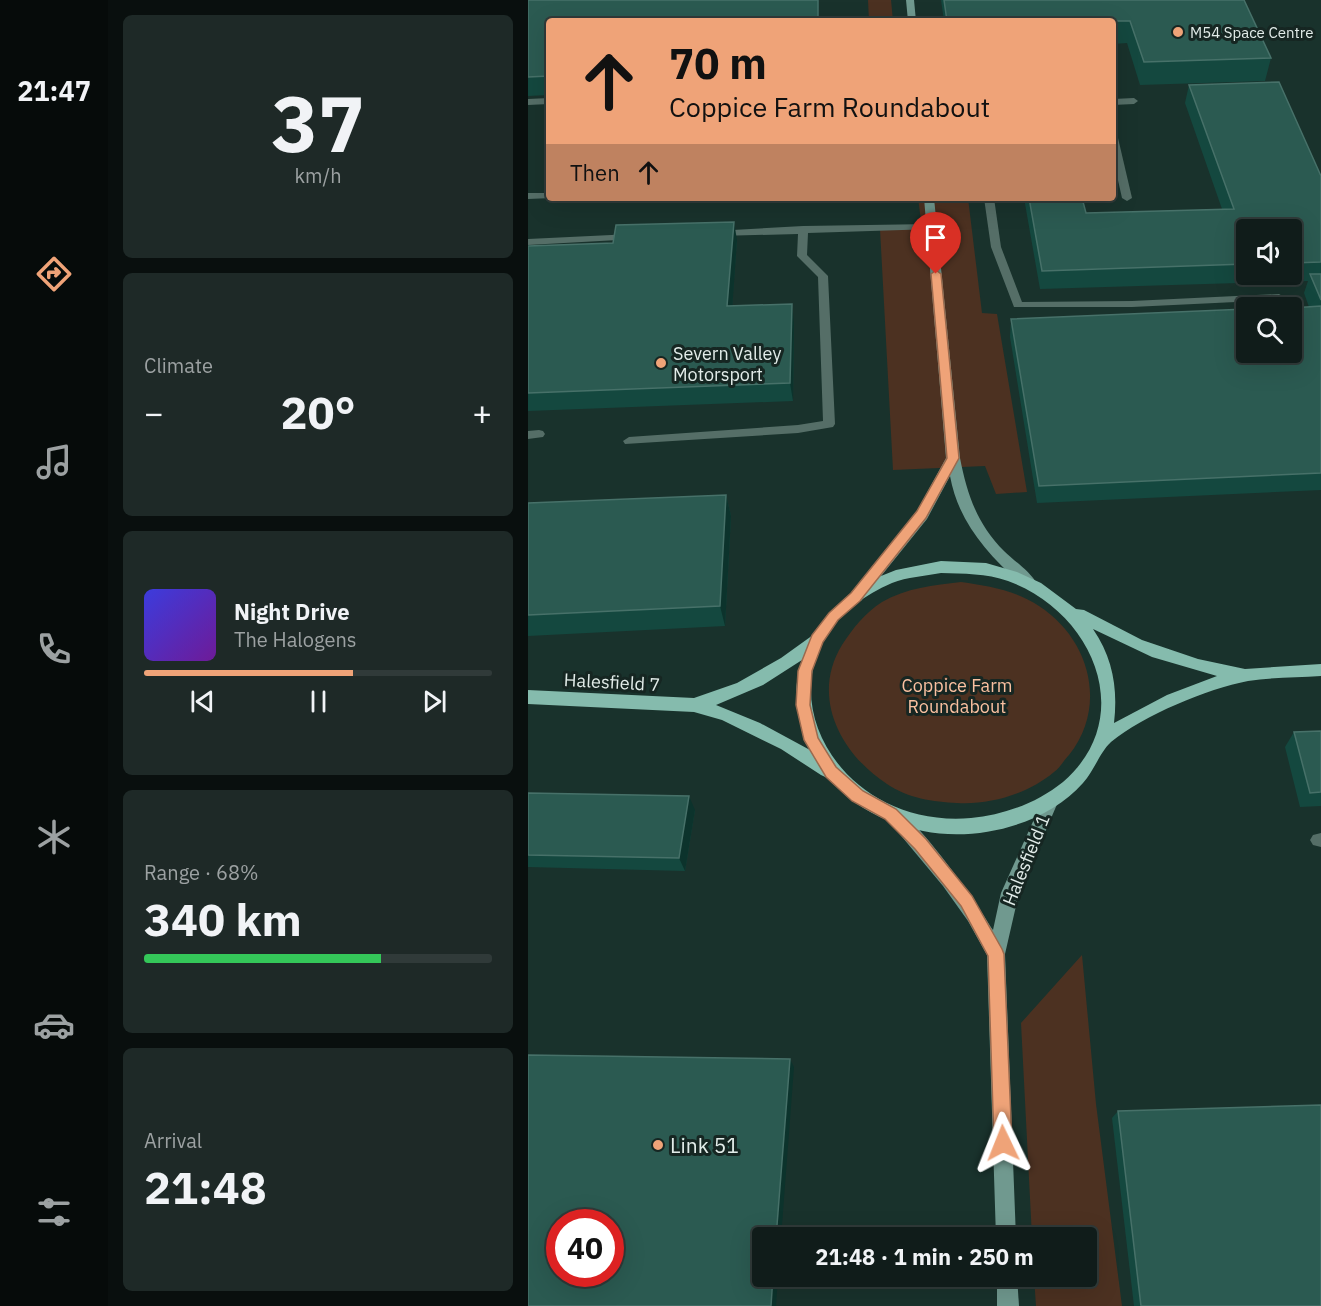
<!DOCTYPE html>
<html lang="en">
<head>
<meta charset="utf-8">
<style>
	body { margin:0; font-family:"IBM Plex Sans",sans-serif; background:#1e2927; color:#f1f3f6; height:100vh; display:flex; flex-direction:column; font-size:22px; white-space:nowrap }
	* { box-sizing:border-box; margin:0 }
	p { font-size:20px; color:#9ca1a2 }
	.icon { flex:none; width:33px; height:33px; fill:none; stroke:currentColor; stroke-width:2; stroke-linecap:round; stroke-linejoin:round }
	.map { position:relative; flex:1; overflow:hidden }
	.sheet { display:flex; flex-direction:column; gap:15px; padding:15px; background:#090f0e; width:420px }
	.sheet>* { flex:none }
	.top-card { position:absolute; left:18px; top:18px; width:570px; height:183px; border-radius:6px; box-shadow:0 6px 24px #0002,0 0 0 2px #303a39; background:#efa378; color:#111; overflow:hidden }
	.controls { position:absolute; left:708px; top:219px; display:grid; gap:12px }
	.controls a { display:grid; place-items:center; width:66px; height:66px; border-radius:6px; background:#101c1a; box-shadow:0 6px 24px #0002,0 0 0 2px #303a39; font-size:30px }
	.speed { position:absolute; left:18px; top:1209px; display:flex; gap:12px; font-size:30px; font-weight:700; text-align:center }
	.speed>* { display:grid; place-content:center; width:78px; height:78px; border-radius:50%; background:#101c1a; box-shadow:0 6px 24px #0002,0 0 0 2px #303a39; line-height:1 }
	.speed .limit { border:9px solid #d22; background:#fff; color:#111 }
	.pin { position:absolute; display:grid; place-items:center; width:51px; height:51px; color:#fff; margin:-62px -26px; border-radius:50% 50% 50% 0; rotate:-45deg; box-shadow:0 0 6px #0007 }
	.pin .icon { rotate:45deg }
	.me { position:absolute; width:66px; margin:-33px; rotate:358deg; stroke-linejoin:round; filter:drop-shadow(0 0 4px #0008) }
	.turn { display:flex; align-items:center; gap:21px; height:126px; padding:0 24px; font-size:27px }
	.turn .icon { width:78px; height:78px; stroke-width:2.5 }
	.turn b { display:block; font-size:42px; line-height:51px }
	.then { display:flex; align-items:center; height:57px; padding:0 24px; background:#0003; gap:12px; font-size:22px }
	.big { font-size:45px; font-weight:800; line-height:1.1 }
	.sheet .widget { flex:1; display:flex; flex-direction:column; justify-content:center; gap:9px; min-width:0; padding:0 21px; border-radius:9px; background:#1e2927 }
	.sheet .dial { align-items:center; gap:0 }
	.dial b { font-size:78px; line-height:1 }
	.song { display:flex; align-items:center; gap:18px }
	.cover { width:72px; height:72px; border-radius:9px; background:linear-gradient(135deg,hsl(240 70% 55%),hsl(280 70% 35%)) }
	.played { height:6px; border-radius:3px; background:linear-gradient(90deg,#efa378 60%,#303a39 60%) }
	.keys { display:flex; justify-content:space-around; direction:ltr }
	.heat { display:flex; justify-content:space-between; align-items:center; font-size:33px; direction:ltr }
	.charge { height:9px; border-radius:4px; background:linear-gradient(90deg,#34c759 68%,#303a39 0) }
	.trip { position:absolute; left:224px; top:1227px; width:345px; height:60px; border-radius:6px; background:#101c1a; box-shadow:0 6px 24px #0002,0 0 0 2px #303a39; font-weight:800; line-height:60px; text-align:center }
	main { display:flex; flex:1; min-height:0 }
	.dock { display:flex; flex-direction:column; width:108px; justify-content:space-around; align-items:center; background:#060b0a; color:#9ca1a2 }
	.dock .icon { width:42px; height:42px }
	.dock .selected { color:#efa378 }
	.dock b { font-size:27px; color:#f1f3f6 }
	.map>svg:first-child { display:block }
	.built { fill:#19322c; fill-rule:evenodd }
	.green { fill:#4c3121 }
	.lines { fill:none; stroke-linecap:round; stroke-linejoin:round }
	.lane { fill:#556e67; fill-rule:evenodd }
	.secondary { fill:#70998f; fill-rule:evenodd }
	.primary { fill:#85bbad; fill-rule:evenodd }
	.wall { fill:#14483f; fill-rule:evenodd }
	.shaded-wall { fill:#0c332c }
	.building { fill:#2b5a51; stroke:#477169; stroke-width:1.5; fill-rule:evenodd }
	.route { fill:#efa378; stroke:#9b6a4e; stroke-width:1.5 }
	.poi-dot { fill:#efa378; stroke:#162622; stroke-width:2 }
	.labels { text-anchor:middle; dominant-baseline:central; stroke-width:6; stroke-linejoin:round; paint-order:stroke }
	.far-poi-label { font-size:15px; fill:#e2ece9; stroke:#162622; text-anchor:start }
	.poi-label { font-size:18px; fill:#e2ece9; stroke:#162622; text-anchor:start }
	.street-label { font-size:18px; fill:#e2ece9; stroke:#162622 }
	.park-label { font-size:18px; fill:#fac0a0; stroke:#162622 }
	.near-poi-label { font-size:21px; fill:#e2ece9; stroke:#162622; text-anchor:start }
</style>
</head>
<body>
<main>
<nav class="dock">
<b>21:47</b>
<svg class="icon selected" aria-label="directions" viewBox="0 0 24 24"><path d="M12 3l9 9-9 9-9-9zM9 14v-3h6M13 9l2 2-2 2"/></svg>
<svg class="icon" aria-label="music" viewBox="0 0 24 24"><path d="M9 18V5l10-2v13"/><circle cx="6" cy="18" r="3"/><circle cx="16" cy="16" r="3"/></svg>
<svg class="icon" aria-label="phone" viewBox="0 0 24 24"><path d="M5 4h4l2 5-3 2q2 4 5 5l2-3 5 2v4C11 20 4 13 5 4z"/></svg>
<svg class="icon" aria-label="climate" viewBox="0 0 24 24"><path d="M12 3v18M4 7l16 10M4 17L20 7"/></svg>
<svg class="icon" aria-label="car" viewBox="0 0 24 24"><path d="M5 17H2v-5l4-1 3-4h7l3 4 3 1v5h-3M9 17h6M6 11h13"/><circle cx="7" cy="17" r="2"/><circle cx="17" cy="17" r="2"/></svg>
<svg class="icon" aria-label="filters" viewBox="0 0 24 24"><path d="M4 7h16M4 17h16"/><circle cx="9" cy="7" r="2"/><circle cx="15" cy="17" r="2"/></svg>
</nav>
<section class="sheet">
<div class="widget dial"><b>37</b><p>km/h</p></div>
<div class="widget"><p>Climate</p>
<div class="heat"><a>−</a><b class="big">20°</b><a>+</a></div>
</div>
<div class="widget">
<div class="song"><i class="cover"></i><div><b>Night Drive</b><p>The Halogens</p></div></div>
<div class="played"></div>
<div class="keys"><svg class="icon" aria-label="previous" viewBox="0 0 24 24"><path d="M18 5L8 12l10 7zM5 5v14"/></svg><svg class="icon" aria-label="pause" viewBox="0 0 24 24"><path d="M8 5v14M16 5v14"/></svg><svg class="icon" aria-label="next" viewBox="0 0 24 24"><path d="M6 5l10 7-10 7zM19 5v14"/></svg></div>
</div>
<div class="widget"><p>Range · 68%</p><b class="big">340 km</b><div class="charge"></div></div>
<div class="widget"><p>Arrival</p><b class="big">21:48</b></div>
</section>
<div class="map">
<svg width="793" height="1306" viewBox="0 0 793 1306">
	<rect width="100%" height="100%" fill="#162622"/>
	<path class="built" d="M 0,0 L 793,0 L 793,1306 L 0,1306 ZM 21,21 L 585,21 L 585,198 L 21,198 ZM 718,230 L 764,230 L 764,274 L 718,274 ZM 718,308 L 764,308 L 764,352 L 718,352 ZM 32,1222 L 82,1222 L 82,1274 L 32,1274 ZM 234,1238 L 558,1238 L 558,1276 L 234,1276 Z"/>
	<g class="green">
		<path d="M 340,0 L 363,0 L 365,21 L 341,21 Z"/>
		<path d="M 390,198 L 440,198 L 454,313 L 469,314 L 499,492 L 468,494 L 457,466 L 365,470 L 352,229 L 394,228 Z"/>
		<path d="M 433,582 C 460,586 487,590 511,606 C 562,639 580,706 541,755 C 536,760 532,768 526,772 C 500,794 462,805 429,803 C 406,802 379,798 359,784 C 313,754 282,697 314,645 C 325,628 337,613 354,602 C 378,588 406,585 433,582 Z"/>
		<path d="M 554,955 L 568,1104 L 594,1306 L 508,1306 L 506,1277 L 558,1276 L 558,1238 L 504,1237 L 493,1023 Z"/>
	</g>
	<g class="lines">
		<g class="lane">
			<path d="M 21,98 L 21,104 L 0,105 L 0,99 Z"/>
			<path d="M 585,99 L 606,98 L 610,101 L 606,104 L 585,105 Z"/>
			<path d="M 585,135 L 590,138 L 604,198 L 599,201 L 594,198 L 585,158 Z"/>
			<path d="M 0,193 L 21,193 L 21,198 L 24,198 L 0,199 Z"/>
			<path d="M 456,198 L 466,198 L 473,247 L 494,302 L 604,301 L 751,294 L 756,297 L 751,300 L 604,307 L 486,307 L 463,247 Z"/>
			<path d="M 403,224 L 406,225 L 406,229 L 280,233 L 279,255 L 300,276 L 307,424 L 305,427 L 270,433 L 97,444 L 95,441 L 101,437 L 270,425 L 295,421 L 290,277 L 269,256 L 270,234 L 190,236 L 187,235 L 187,231 L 275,226 Z"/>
			<path d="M 104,234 L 109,237 L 108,239 L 0,245 L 0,239 Z"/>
			<path d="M 11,430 L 15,431 L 17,434 L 15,437 L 0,439 L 0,431 Z"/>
			<path d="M 793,833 L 793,847 L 785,845 L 782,840 L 785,835 Z"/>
		</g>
		<g class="secondary">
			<path d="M 378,0 L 386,0 L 388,21 L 380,21 Z"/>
			<path d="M 396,198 L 406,198 L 432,458 C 439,494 449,524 476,551 C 486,561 502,571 509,584 L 507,588 L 497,588 C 462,556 431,525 422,476 L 399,519 L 333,601 L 323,601 L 321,597 L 323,593 L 389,511 L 418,458 Z"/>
			<path d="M 522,795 L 528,797 L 530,802 L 491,893 L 477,954 L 488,1238 L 468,1238 L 459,955 L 440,921 L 415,886 L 355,814 L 357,809 L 363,806 C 389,816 449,904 465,930 L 473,893 L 516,797 Z"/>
			<path d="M 469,1276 L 489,1276 L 491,1306 L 469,1306 Z"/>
		</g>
		<path class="primary" d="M 413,561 L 458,563 L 489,572 L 513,583 L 548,609 L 556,610 L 614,640 L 670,659 L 717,669 L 793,664 L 793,676 C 769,678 744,677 720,681 C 679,689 616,715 583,742 C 572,752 566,771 555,783 C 518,825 449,842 395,831 C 372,826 347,817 328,803 C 316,795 306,780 293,775 L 253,749 L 194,720 L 166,712 L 0,704 L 0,690 L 166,698 L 209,683 L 253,658 L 285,635 L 300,614 L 316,599 L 343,580 L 368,570 ZM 413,573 C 436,574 458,573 480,581 C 564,611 611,716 535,782 C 509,803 476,815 443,818 C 294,831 212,649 364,583 C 379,577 397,576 413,573 ZM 565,629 L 624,657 L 689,676 L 639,695 L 586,723 C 590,689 585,658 565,629 ZM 274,660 C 263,695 269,717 282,750 L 232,723 L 188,705 L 235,685 Z"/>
	</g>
	<g class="wall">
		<path d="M 0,0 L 291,0 L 291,21 L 21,21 L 21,95 L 0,96 Z"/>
		<path d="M 413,0 L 716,0 L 743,58 L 737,81 L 612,85 L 599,43 L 585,44 L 585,21 L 416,21 Z"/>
		<path d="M 661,85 L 793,176 L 793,490 L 509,503 L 482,337 L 483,319 L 781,307 L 776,293 L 780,281 L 512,289 L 496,198 L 554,198 L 558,213 L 694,209 L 657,103 ZM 718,230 L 764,230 L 764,274 L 718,274 Z"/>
		<path d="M 209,240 L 204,306 L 266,323 L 265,401 L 0,411 L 0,246 Z"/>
		<path d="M 198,495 L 203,516 L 197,626 L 0,636 L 0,503 Z"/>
		<path d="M 793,731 L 793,806 L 772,807 L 757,747 L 766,732 Z"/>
		<path d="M 0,793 L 167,810 L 157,871 L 0,867 Z"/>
		<path d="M 590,1111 L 793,1306 L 606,1306 L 584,1118 Z"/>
	</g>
	<g class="shaded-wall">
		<rect x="290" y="0" width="1" height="21"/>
		<path d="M 206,222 L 209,240 L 203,325 L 199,306 Z"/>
		<path d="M 264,304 L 266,323 L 265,401 L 262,383 Z"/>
		<path d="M 198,495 L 203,516 L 197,626 L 192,606 Z"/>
		<path d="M 161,796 L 167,810 L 157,871 L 151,858 Z"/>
		<path d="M 262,1059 L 266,1067 L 253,1238 L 248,1238 Z"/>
		<path d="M 245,1276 L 250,1276 L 248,1306 L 243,1306 Z"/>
	</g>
	<g class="building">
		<path d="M 0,0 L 290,0 L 290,21 L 250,21 L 251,19 L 192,21 L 21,21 L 21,76 L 0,77 Z"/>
		<path d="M 416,0 L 716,0 L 743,58 L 616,62 L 602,21 L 419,21 Z"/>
		<path d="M 751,82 L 793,176 L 793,262 L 764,263 L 764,230 L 718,230 L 718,264 L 514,271 L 501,198 L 554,198 L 558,213 L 706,209 L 661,85 Z"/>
		<path d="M 206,222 L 199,306 L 264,304 L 262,383 L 0,393 L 0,246 L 85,243 L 88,225 Z"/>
		<path d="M 782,274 L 793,274 L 793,300 Z"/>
		<path d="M 793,306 L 793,473 L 511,486 L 483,319 L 718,309 L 718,352 L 764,352 L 764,308 Z"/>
		<path d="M 198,495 L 192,606 L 0,615 L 0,503 Z"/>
		<path d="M 793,731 L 793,792 L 782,793 L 766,732 Z"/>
		<path d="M 0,793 L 161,796 L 151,858 L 0,855 Z"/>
		<path d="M 0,1055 L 262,1059 L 248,1238 L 234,1238 L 234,1276 L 245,1276 L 243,1306 L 0,1306 ZM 32,1222 L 82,1222 L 82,1274 L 32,1274 Z"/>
		<path d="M 793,1105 L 793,1306 L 613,1306 L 590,1111 Z"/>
	</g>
	<path class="route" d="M 408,270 L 413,274 L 431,458 L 398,518 L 332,601 L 310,620 L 295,642 L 284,671 L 282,705 L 290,738 L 308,767 L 335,791 L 368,809 L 398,839 L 444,896 L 474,949 L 476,954 L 484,1143 L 481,1149 L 475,1152 L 468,1149 L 466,1143 L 460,956 L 433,906 L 387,849 L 357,819 L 324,801 L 298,777 L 276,740 L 268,705 L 270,671 L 284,635 L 301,613 L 323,593 L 389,511 L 419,458 L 403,274 Z"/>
	<g class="poi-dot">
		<circle cx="650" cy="32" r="6"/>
		<circle cx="133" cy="363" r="6"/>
		<circle cx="130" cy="1145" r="6"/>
	</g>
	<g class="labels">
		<g class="far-poi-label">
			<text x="662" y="32">M54 Space Centre</text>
		</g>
		<g class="poi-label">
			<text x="145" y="353">Severn Valley<tspan x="145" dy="21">Motorsport</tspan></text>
		</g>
		<g class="street-label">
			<text transform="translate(84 682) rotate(3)">Halesfield 7</text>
			<text transform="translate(498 860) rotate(-68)">Halesfield 1</text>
		</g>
		<g class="park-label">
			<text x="429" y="685">Coppice Farm<tspan x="429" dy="21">Roundabout</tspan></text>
		</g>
		<g class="near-poi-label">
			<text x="142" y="1145">Link 51</text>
		</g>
	</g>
</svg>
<div class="controls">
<a><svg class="icon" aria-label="sound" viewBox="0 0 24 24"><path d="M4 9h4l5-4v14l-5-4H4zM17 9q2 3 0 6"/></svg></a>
<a><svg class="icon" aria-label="search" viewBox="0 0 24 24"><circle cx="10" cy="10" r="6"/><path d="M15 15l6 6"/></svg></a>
</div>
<div class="speed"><div class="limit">40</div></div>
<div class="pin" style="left:408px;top:274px;background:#d93025"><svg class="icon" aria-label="arrive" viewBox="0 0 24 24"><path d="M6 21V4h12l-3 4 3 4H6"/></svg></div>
<svg class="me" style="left:475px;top:1143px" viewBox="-20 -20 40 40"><path d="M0-17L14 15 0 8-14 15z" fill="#efa378" stroke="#fff" stroke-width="4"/></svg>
<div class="trip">21:48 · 1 min · 250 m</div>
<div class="top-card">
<div class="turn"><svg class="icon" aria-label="ahead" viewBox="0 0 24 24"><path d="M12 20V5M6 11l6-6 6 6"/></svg><div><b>70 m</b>Coppice Farm Roundabout</div></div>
<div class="then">Then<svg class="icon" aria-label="ahead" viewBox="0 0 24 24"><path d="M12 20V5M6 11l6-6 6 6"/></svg></div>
</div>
</div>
</main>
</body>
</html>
